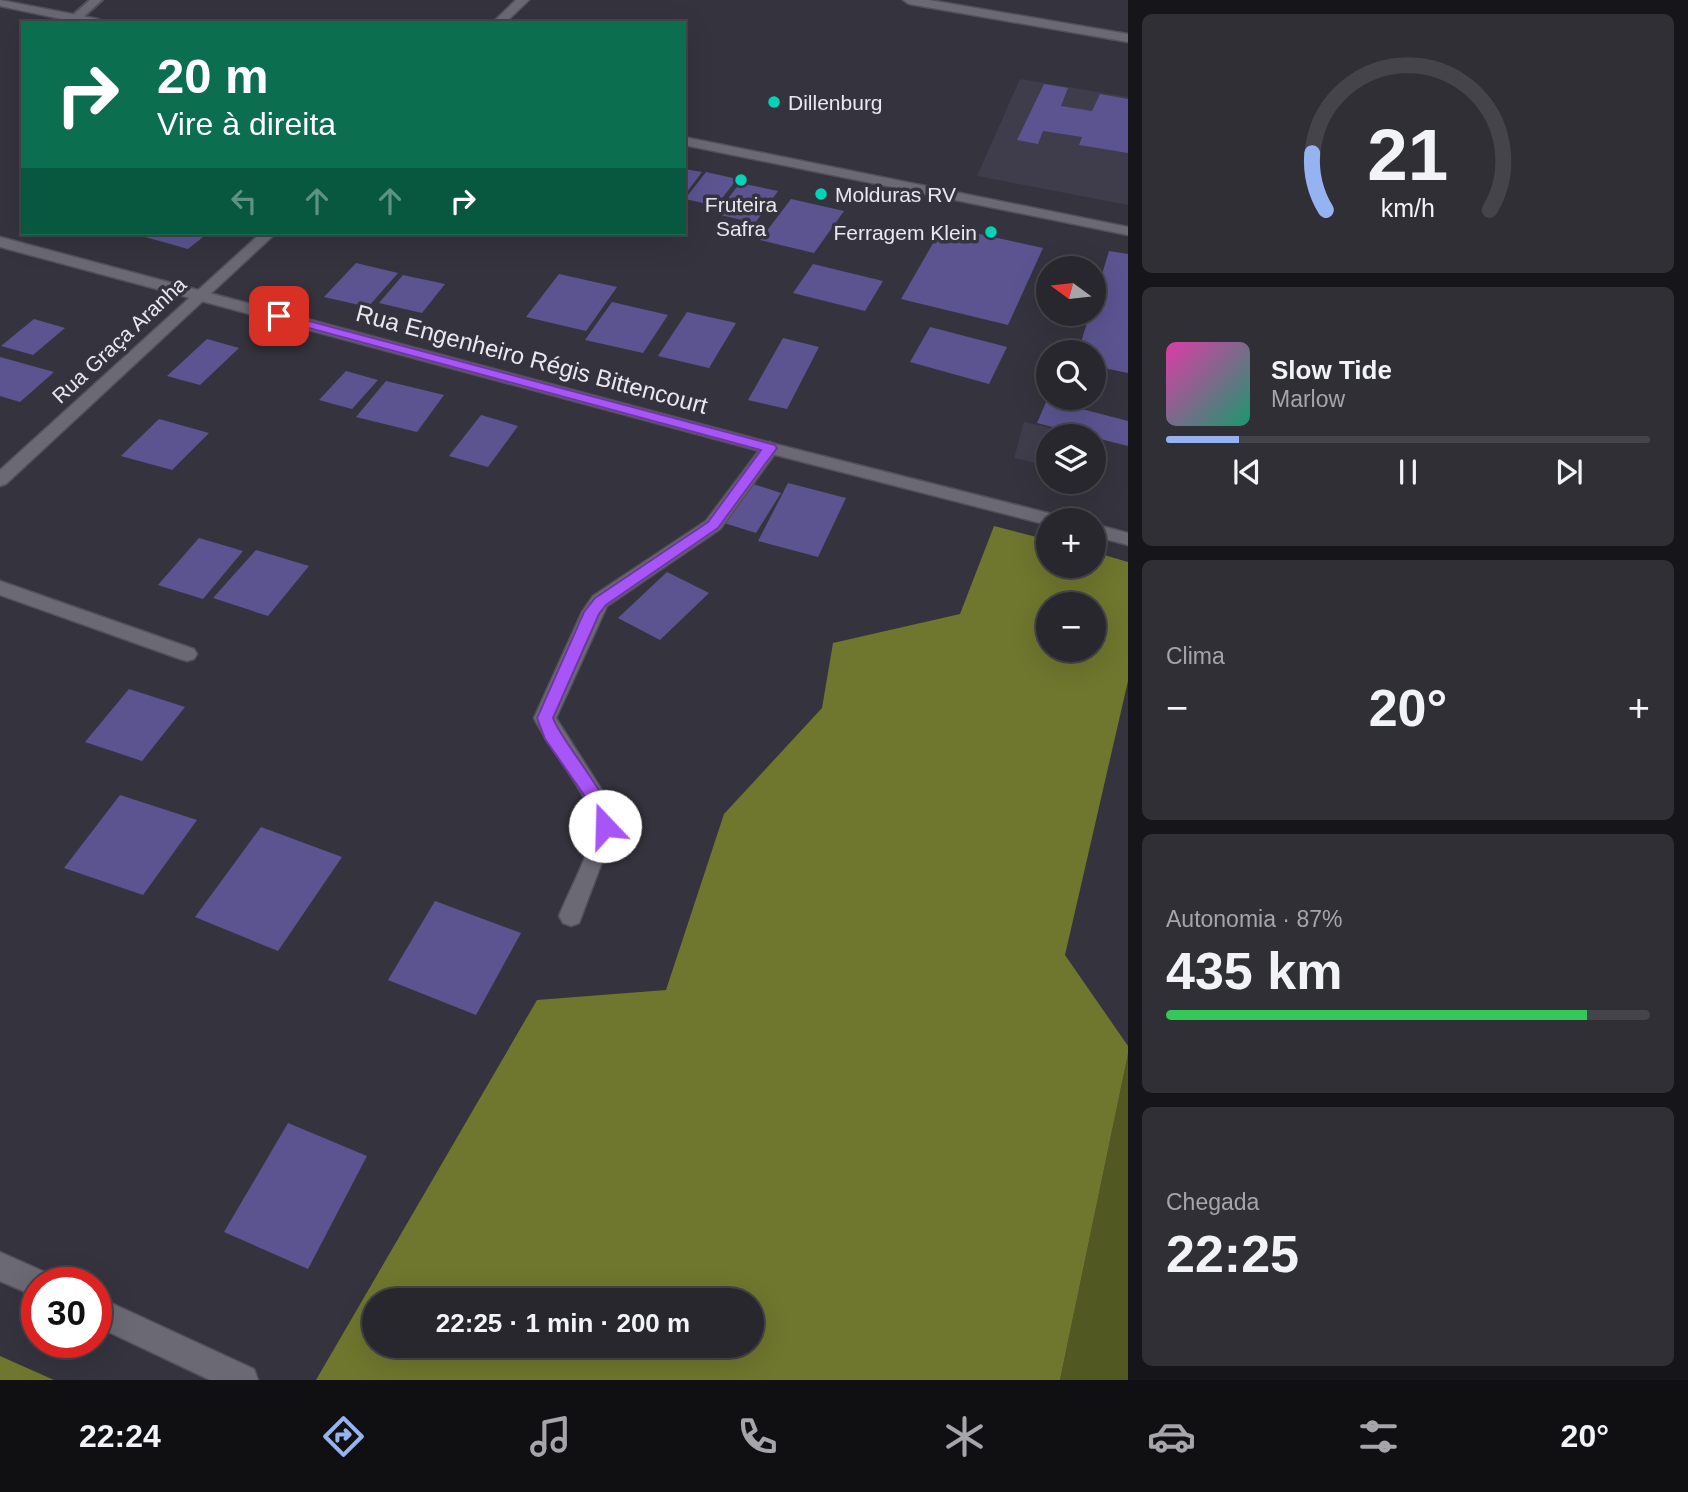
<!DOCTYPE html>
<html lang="pt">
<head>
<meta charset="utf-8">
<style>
	body { margin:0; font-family:Arial,sans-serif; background:#302f36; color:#f1f3f6; height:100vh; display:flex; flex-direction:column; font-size:26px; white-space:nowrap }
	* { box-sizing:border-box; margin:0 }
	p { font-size:23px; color:#a5a5aa }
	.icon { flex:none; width:38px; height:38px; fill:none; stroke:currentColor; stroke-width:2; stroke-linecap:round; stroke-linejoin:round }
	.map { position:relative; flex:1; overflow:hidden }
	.drawer { display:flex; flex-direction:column; gap:14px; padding:14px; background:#161519; width:560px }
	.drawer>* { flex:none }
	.top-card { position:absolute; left:21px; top:21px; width:665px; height:214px; border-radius:0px; box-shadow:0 7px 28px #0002,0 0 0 2px #44444a; background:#0b6e4f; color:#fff; overflow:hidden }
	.needle { width:46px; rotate:285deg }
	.fabs { position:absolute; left:1036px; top:256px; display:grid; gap:14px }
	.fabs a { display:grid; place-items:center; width:70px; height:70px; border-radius:50%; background:#28272e; box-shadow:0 7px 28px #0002,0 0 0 2px #44444a; font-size:35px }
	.speed { position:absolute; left:21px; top:1267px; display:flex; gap:14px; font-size:35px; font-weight:700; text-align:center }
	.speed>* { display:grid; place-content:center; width:91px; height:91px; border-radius:50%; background:#28272e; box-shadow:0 7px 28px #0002,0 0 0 2px #44444a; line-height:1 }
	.speed .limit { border:10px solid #d22; background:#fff; color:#111 }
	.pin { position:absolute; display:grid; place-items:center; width:60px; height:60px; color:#fff; margin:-30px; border-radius:14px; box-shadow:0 4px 10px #0006 }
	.me { position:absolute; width:77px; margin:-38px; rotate:339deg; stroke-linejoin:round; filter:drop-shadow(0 0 5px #0008) }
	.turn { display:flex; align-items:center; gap:24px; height:147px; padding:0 21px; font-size:32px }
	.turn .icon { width:91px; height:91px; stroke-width:2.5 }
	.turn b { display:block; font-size:49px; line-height:60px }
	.lanes { display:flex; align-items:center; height:66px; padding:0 21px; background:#0003; justify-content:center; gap:35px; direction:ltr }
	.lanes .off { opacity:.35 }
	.big { font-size:52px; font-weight:700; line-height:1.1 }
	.drawer .tile { flex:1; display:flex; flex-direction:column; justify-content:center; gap:10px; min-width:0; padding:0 24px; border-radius:10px; background:#302f36 }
	.drawer .dial { align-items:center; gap:0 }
	.dial svg { height:182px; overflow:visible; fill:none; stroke:#44444a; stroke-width:7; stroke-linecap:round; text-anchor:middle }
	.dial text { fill:#f1f3f6; stroke:none }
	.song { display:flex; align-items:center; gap:21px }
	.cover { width:84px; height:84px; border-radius:10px; background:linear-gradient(135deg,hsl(320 70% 55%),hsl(160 70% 35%)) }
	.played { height:7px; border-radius:4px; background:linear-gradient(90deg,#95b2f1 15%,#44444a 15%) }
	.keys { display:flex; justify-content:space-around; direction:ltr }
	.heat { display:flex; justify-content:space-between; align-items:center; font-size:38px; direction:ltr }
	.charge { height:10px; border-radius:5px; background:linear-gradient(90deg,#34c759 87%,#44444a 0) }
	.trip { position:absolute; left:362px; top:1288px; width:402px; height:70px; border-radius:35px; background:#28272e; box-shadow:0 7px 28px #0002,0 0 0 2px #44444a; font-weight:700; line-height:70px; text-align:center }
	.tabs { display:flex; height:112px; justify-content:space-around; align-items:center; background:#101012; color:#a5a5aa }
	.tabs .icon { width:49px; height:49px }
	.tabs .on { color:#95b2f1 }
	.tabs b { font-size:32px; color:#f1f3f6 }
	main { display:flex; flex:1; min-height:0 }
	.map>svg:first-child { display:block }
	.built { fill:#3f3c4c }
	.green { fill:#525822 }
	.forest { fill:#6f762d; fill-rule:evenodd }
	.building { fill:#5b5491 }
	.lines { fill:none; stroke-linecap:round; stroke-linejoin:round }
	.lane-casing { stroke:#525059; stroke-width:4 }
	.street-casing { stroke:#525059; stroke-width:3 }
	.secondary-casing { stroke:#525059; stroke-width:3 }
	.lane { fill:#6b6974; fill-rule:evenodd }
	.street { fill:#6b6974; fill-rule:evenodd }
	.secondary { fill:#6b6974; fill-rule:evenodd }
	.route { fill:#a855f7; stroke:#6d37a1; stroke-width:2 }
	.poi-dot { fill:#00d5b7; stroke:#35343e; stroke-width:2.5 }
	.labels { text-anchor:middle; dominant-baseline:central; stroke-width:7; stroke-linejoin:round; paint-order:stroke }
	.far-poi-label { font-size:21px; fill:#e9e8ee; stroke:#35343e; text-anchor:start }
	.far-street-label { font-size:21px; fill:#e9e8ee; stroke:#35343e }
	.street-label { font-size:24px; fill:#e9e8ee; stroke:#35343e }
</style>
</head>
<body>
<main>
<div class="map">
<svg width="1128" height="1380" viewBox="0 0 1128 1380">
	<rect width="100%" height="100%" fill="#35343e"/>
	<g class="built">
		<path d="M 1020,79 L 1128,97 L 1128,205 L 977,176 Z"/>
		<path d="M 1024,422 L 1087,436 L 1048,436 L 1048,466 L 1014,458 Z"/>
	</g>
	<path class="green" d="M 1128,1054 L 1128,1380 L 1060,1380 Z"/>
	<g class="forest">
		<path d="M 994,526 L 1048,540 L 1048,565 L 1094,565 L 1094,552 L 1128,562 L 1128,681 L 1065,955 L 1128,1046 L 1128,1054 L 1060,1380 L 316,1380 L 537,1000 L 666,990 L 724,814 L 822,708 L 833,643 L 960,614 ZM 1048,604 L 1094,604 L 1094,649 L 1048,649 ZM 374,1300 L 752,1300 L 752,1346 L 374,1346 Z"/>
		<path d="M 0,1356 L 54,1380 L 0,1380 Z"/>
	</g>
	<g class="building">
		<path d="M 1044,84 L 1068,88 L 1061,106 L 1092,111 L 1100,94 L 1128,99 L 1128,153 L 1079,145 L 1082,137 L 1043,131 L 1038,144 L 1017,140 Z"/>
		<path d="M 684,169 L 702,172 L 684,196 Z"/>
		<path d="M 706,172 L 737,179 L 716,206 L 685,199 Z"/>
		<path d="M 740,183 L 778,191 L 755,223 L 716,214 Z"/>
		<path d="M 791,199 L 844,211 L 814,253 L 760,240 Z"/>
		<path d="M 943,226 L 1043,248 L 1008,325 L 901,299 Z"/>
		<path d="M 131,233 L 208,233 L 188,249 Z"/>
		<path d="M 1109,251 L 1128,254 L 1128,373 L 1094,366 L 1094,352 L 1078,352 L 1090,313 L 1094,313 L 1094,301 Z"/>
		<path d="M 356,263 L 398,273 L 368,307 L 324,297 Z"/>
		<path d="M 813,264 L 883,281 L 865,311 L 793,293 Z"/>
		<path d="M 559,274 L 617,287 L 586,331 L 526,317 Z"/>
		<path d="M 403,275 L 445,284 L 422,313 L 379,303 Z"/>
		<path d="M 612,302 L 668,315 L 643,353 L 585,340 Z"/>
		<path d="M 687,312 L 736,323 L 709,368 L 658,356 Z"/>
		<path d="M 34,319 L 65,328 L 33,355 L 1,346 Z"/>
		<path d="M 930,327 L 1007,347 L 989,384 L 910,362 Z"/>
		<path d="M 783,338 L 819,347 L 787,409 L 748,400 Z"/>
		<path d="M 207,339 L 239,348 L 200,385 L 167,376 Z"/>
		<path d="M 0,357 L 54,372 L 20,402 L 0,396 Z"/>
		<path d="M 346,371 L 378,380 L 352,409 L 319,400 Z"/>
		<path d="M 386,381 L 444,395 L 417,432 L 356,417 Z"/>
		<path d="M 1047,400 L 1128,421 L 1128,446 L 1037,423 Z"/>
		<path d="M 481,415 L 518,426 L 488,467 L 449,456 Z"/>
		<path d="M 159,419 L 209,433 L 172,470 L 121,456 Z"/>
		<path d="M 750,483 L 781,493 L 756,533 L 724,523 Z"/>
		<path d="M 788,483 L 846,498 L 818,557 L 758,541 Z"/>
		<path d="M 199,538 L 243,551 L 203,599 L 158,585 Z"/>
		<path d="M 256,550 L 309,566 L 268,616 L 213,598 Z"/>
		<path d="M 667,572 L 709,593 L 660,640 L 618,618 Z"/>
		<path d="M 129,689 L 185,707 L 142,761 L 85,742 Z"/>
		<path d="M 120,795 L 197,820 L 143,895 L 64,868 Z"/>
		<path d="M 261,827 L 342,857 L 278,951 L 195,917 Z"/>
		<path d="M 435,901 L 521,933 L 476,1015 L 388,980 Z"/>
		<path d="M 288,1123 L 367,1156 L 308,1269 L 224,1232 Z"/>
	</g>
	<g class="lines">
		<g class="lane-casing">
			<path id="lane" d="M 90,0 L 102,0 L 80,20 L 72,20 L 72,16 Z"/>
		</g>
		<g class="street-casing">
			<g id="street">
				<path d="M 516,0 L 529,0 L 505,23 L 492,23 Z"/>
				<path d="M 903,0 L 929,0 L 1128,34 L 1128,42 L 909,4 Z"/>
				<path d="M 261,233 L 276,233 L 6,484 L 0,486 L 0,470 Z"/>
				<path d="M 770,442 L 779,448 L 720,529 L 607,606 L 556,718 L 605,795 L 616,825 L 579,923 L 571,926 L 563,923 L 559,916 C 568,893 593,848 593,826 C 594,800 547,745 534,718 L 582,612 L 593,596 L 706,521 L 764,444 Z"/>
				<path d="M 0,581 L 194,649 L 197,654 L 194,659 L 187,661 L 180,659 L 0,595 Z"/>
				<path d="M 0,1252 L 47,1273 L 51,1283 L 37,1283 L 37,1297 L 0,1281 Z"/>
				<path d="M 96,1296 L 254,1369 L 258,1380 L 210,1380 L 96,1326 Z"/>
			</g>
		</g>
		<g class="secondary-casing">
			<g id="secondary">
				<path d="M 0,0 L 98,19 L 104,23 L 80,23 L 0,6 Z"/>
				<path d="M 684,137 L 1128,227 L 1128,235 L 684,145 Z"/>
				<path d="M 0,237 L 775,444 L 1052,514 L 1061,520 L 1048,520 L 1048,525 L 764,452 L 0,247 Z"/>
				<path d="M 1094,524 L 1128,533 L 1128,545 L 1094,536 Z"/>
			</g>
		</g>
		<use href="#lane" class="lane"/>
		<use href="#street" class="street"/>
		<use href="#secondary" class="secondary"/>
	</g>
	<path class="route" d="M 279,313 L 775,445 L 777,448 L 718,528 L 606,605 L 599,614 L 553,718 C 562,744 623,809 611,831 L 599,831 L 593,808 L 545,739 L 537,718 L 584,612 L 595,598 L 708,522 L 761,450 L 275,319 L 273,316 Z"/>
	<g class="poi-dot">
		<circle cx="774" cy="102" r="7"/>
		<circle cx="741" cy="180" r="7"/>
		<circle cx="821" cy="194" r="7"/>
		<circle cx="991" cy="232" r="7"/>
	</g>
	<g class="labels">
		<g class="far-poi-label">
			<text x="788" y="102">Dillenburg</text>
			<text x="835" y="194">Molduras RV</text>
			<text x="741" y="204" text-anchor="middle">Fruteira<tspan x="741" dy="24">Safra</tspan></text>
			<text x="977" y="232" text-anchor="end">Ferragem Klein</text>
		</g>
		<g class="far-street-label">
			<text transform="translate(119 340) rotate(-43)">Rua Graça Aranha</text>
		</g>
		<g class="street-label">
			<text transform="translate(532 359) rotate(15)">Rua Engenheiro Régis Bittencourt</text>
		</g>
	</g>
</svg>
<div class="fabs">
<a><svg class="needle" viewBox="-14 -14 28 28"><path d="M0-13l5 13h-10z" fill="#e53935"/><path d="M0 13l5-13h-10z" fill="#a5a5aa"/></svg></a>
<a><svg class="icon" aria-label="search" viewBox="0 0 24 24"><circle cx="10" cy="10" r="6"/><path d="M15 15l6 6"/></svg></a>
<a><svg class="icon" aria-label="layers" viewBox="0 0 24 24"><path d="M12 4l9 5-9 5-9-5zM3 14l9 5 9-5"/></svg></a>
<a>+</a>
<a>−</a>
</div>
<div class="speed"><div class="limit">30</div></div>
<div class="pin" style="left:279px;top:316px;background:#d93025"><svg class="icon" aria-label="arrive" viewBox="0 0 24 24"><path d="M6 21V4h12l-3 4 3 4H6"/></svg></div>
<svg class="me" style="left:605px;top:826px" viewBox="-20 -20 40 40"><circle r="19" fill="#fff"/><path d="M0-13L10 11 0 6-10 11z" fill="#a855f7"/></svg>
<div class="trip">22:25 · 1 min · 200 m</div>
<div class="top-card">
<div class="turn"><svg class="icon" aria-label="right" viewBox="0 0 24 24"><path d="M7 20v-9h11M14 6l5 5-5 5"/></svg><div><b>20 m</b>Vire à direita</div></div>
<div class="lanes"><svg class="icon off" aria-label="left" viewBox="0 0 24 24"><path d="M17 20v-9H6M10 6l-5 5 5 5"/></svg><svg class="icon off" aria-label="ahead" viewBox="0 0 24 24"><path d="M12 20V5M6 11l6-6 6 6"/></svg><svg class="icon off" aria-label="ahead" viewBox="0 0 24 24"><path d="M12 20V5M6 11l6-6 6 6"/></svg><svg class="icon" aria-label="right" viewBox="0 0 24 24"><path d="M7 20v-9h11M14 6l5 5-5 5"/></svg></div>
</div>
</div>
<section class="drawer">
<div class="tile dial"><svg viewBox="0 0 100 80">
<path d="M14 69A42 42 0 1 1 86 69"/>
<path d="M14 69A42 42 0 0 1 8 44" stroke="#95b2f1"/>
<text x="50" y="56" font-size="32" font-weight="700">21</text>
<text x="50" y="72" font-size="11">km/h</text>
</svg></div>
<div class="tile">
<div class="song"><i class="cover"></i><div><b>Slow Tide</b><p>Marlow</p></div></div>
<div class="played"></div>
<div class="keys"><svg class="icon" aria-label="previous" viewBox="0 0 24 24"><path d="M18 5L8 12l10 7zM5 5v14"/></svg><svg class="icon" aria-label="pause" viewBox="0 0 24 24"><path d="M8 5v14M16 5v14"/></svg><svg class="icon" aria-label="next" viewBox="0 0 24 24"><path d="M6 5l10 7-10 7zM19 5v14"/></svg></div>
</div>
<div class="tile"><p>Clima</p>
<div class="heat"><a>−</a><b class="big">20°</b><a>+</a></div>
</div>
<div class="tile"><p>Autonomia · 87%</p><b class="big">435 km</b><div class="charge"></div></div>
<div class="tile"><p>Chegada</p><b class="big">22:25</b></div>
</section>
</main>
<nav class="tabs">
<b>22:24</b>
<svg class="icon on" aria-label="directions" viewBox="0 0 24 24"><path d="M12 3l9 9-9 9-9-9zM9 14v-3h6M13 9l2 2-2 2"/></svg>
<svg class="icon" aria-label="music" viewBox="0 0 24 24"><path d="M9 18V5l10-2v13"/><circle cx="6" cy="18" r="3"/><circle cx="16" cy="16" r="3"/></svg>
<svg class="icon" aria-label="phone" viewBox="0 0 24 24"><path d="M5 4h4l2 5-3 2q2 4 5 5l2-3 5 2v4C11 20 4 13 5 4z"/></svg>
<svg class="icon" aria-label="climate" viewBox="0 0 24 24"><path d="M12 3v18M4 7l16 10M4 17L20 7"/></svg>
<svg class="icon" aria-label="car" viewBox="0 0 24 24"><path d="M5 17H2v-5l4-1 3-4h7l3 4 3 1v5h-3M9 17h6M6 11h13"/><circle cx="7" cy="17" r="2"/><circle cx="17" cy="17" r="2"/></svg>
<svg class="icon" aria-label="filters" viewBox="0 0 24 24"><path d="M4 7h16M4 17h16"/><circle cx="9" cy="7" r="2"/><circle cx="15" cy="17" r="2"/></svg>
<b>20°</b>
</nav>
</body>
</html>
